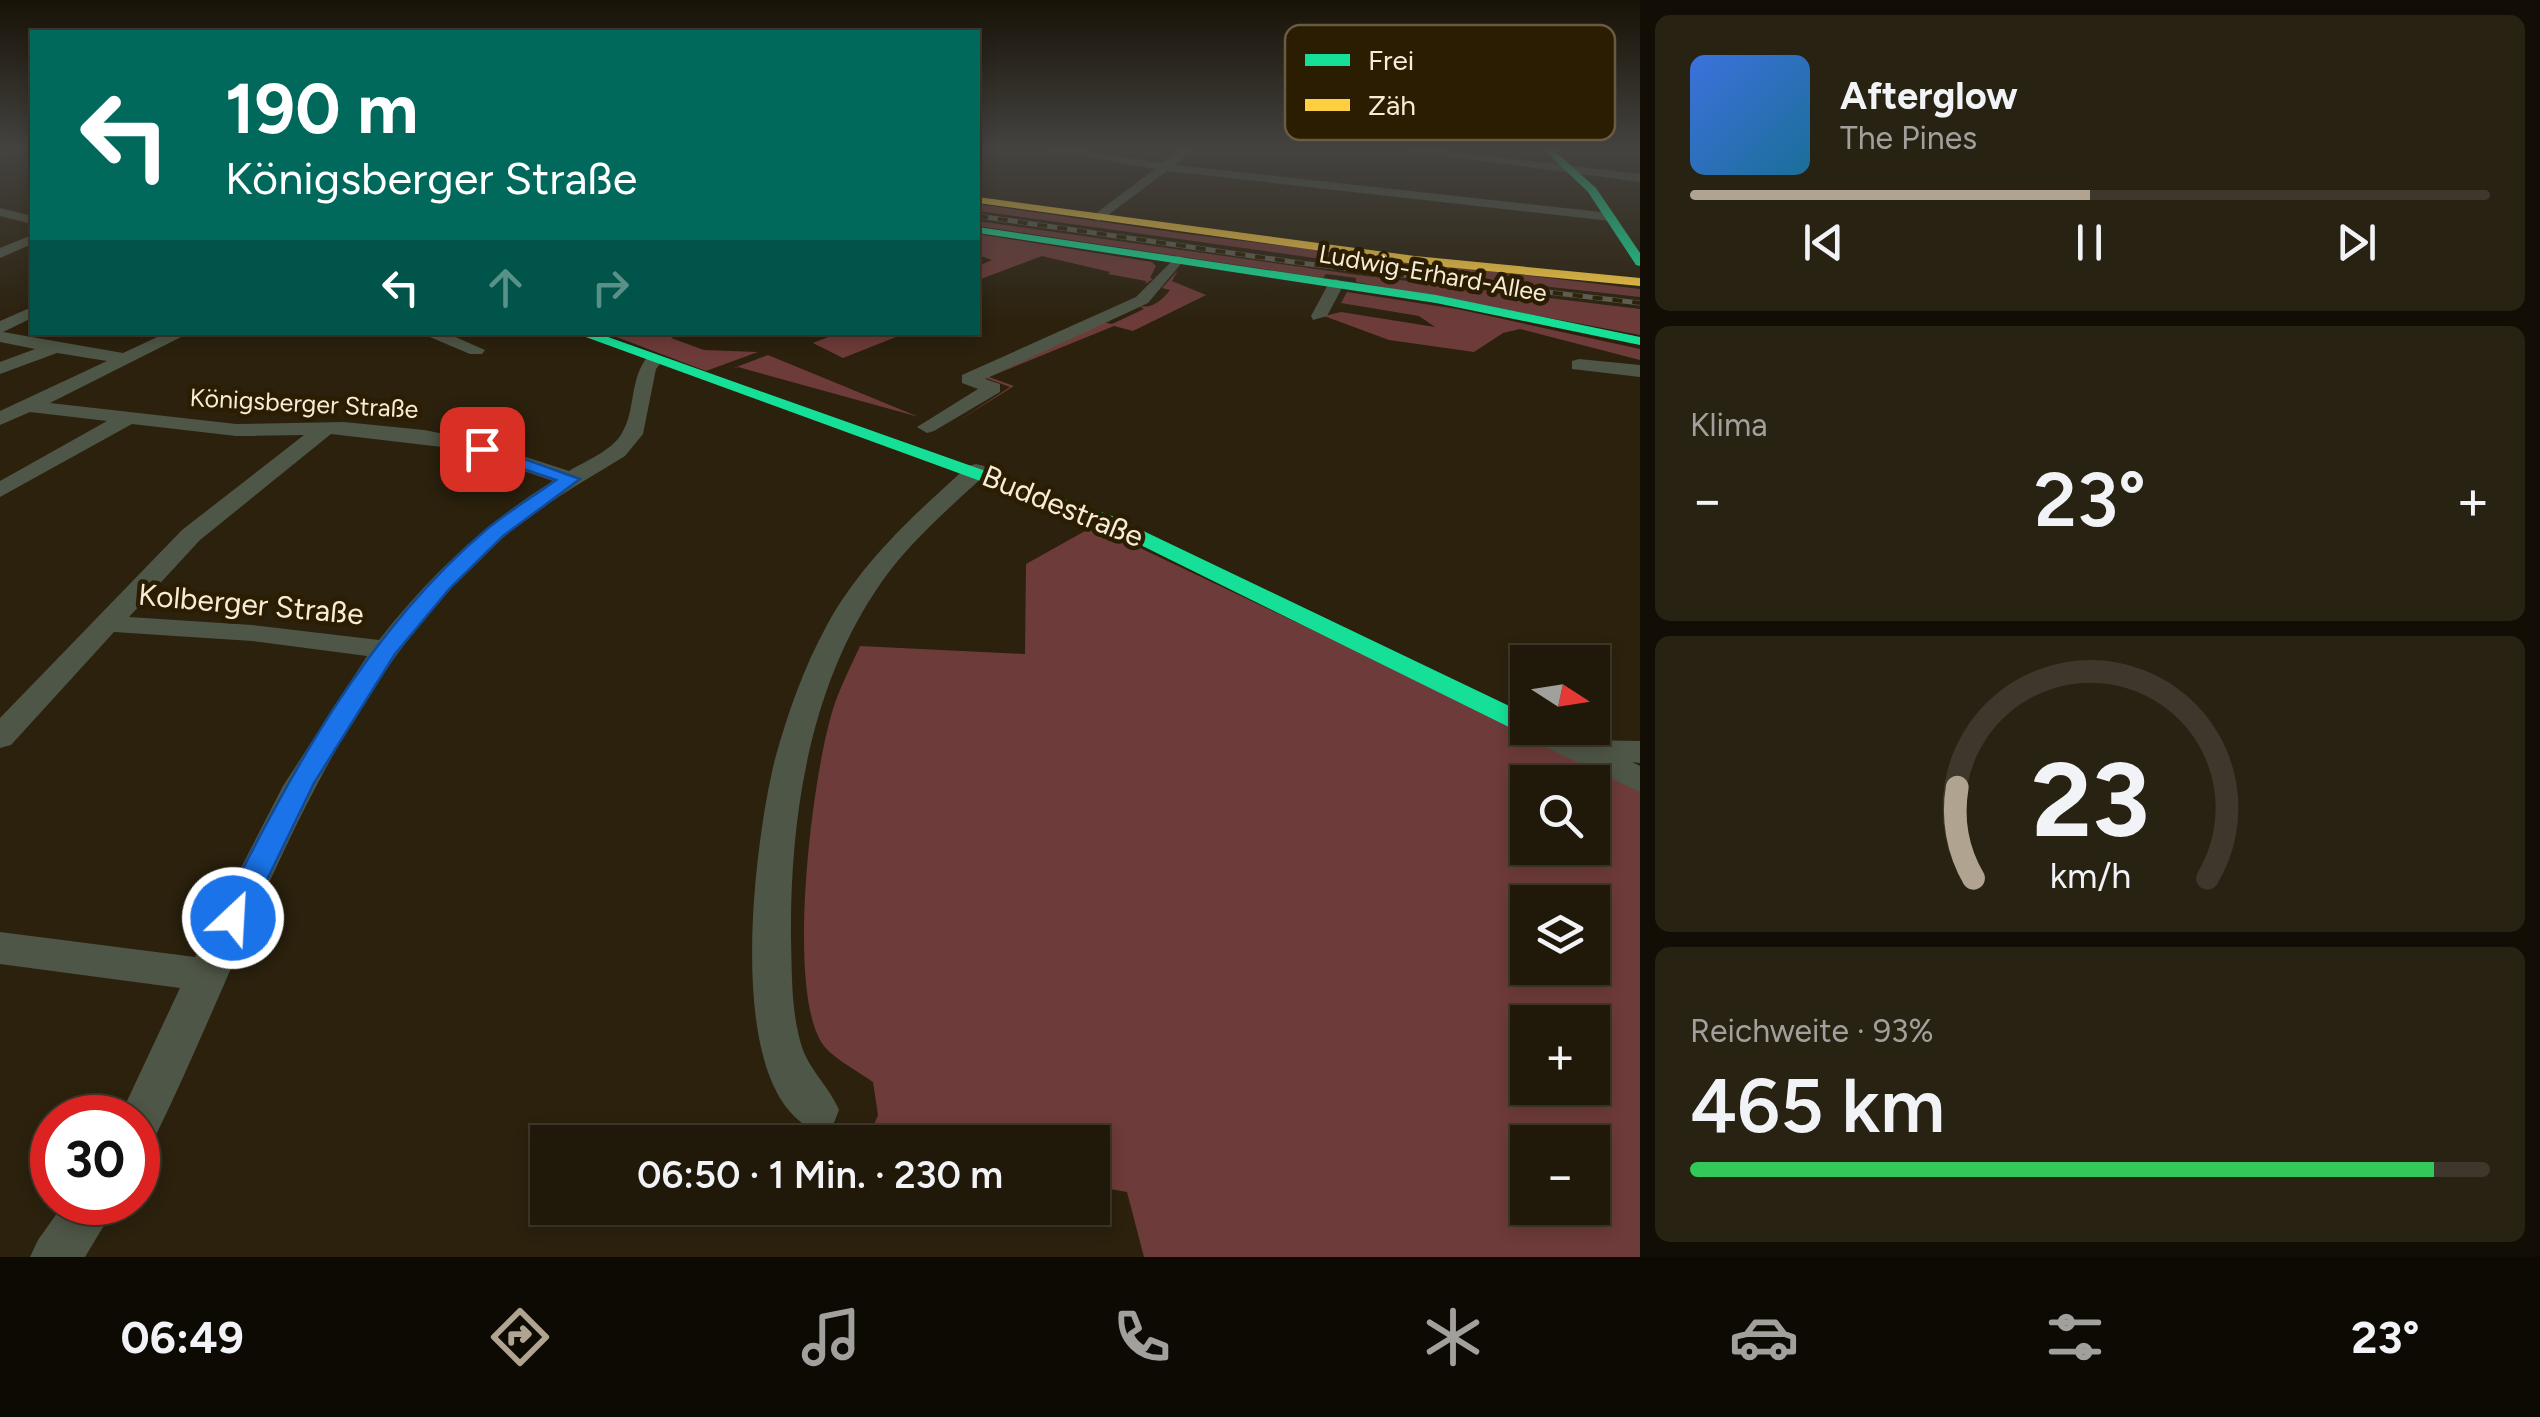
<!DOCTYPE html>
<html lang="de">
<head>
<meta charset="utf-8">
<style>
	body { margin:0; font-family:Figtree,sans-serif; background:#282213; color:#f1f3f6; height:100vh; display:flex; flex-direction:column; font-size:38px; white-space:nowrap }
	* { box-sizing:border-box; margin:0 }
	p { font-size:32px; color:#a2a09c }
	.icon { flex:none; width:55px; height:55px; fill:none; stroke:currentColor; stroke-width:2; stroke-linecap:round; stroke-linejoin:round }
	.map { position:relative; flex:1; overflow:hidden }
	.panel { display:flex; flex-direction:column; gap:15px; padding:15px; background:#120e06; width:900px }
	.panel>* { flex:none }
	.hud { position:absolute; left:30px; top:30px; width:950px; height:305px; border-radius:0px; box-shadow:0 5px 15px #0003,0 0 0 2px #3d382b; background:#00695c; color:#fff; overflow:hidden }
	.needle { width:65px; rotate:102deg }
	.buttons { position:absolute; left:1510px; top:645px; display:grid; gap:20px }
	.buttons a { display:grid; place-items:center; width:100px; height:100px; border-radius:0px; background:#20190a; box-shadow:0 5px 15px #0003,0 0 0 2px #3d382b; font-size:50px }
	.speed { position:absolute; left:30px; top:1095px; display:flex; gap:20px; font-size:50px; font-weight:700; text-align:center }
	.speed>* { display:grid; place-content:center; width:130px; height:130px; border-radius:50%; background:#20190a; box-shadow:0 5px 15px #0003,0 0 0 2px #3d382b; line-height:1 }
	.speed .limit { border:15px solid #d22; background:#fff; color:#111 }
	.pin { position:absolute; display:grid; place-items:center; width:85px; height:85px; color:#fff; margin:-42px; border-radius:20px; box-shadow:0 5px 15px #0006 }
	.me { position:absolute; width:110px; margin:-55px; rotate:25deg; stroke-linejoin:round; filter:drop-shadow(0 0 8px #0008) }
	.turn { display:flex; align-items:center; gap:35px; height:210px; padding:0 30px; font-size:45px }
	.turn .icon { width:130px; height:130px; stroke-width:2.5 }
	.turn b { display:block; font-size:70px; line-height:85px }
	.lanes { display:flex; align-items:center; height:95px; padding:0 30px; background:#0003; justify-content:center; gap:50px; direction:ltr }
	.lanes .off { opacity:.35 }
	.big { font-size:75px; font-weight:600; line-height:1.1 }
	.panel .widget { flex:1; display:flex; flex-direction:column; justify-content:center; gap:15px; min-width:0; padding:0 35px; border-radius:15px; background:#282213 }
	.panel .dial { align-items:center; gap:0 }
	.dial svg { height:260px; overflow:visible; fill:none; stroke:#3d382b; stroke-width:7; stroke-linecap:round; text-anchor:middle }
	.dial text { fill:#f1f3f6; stroke:none }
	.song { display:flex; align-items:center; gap:30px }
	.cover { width:120px; height:120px; border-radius:15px; background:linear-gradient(135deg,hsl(220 70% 55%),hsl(200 70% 35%)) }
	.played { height:10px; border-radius:5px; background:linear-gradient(90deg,#b0a491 50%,#3d382b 50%) }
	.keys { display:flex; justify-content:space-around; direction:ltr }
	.heat { display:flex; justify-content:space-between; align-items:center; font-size:55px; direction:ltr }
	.charge { height:15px; border-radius:8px; background:linear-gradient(90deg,#34c759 93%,#3d382b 0) }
	.trip { position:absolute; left:530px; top:1125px; width:580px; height:100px; border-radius:0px; background:#20190a; box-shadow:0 5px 15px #0003,0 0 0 2px #3d382b; font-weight:600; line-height:100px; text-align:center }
	.tab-bar { display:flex; height:160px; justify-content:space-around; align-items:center; background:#0d0a04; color:#a2a09c }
	.tab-bar .icon { width:70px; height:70px }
	.tab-bar .on { color:#b0a491 }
	.tab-bar b { font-size:45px; color:#f1f3f6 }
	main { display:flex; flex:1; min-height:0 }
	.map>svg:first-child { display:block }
	.green { fill:#6d3b39; fill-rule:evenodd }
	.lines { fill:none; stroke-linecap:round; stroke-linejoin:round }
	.street { fill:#4e5647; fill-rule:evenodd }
	.fast { fill:#16e098; fill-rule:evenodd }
	.slow { fill:#ffcf43; fill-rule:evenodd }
	.rail-casing { stroke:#626152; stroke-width:5 }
	.rail { stroke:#2b1d02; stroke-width:4; stroke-dasharray:10; stroke-linecap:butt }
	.route { fill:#1a73e8; stroke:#114b97; stroke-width:2.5 }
	.labels { text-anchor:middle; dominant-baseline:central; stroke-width:9; stroke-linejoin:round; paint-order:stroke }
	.far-street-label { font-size:25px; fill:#f8ebd8; stroke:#2b1d02 }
	.street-label { font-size:30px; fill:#f8ebd8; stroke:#2b1d02 }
	.key { fill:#2b1d02; stroke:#685b42; stroke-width:2.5 }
	.key-label { font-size:28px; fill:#f8ebd8 }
</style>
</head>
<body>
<main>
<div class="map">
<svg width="1640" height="1257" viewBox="0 0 1640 1257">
	<rect width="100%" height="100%" fill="#2b210d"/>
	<g class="green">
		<path d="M 978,204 L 1186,234 L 1640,289 L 1640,297 L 1408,271 L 978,211 Z"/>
		<path d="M 978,221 L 1358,275 L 1640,309 L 1640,335 L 1356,282 L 1356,278 L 1326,274 L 1323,278 L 978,226 Z"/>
		<path d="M 978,234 L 1152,262 L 1156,266 L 1150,278 L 1153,279 L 1145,284 L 1146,281 L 1108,274 L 1110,272 L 1042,256 L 978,280 L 978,266 L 992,260 L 978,255 Z"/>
		<path d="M 1178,270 L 1172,281 L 1206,295 L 1133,331 L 1114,326 L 989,377 L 1014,386 L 955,423 L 1010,387 L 983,377 L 1103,322 L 1112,324 L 1144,309 L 1139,306 C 1153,309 1162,300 1170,290 L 1162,288 Z"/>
		<path d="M 1347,292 L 1457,309 L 1640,349 L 1640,360 L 1520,329 L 1503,333 L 1474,352 L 1389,340 L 1324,316 L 1341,312 L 1435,327 L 1419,316 L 1341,303 Z"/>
		<path d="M 841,332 L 906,332 L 906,333 L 843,358 L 813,343 Z"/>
		<path d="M 606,333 L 682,333 L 671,338 L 704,350 L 758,352 L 706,371 Z"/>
		<path d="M 768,355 L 919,417 L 738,367 L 731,369 Z"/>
		<path d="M 1094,526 L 1640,786 L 1640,1257 L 1144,1257 L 1127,1192 L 1093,1186 L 1092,1142 L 867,1142 L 878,1115 L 873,1082 C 858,1071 829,1057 820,1040 C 787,980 812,776 833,709 C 840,687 851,666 860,646 L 1025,654 L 1026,564 ZM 1528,782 L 1592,782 L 1592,848 L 1528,848 ZM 1528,902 L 1592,902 L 1592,968 L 1528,968 ZM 1528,1022 L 1592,1022 L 1592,1088 L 1528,1088 ZM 1528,1142 L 1592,1142 L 1592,1208 L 1528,1208 Z"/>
	</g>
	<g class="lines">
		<g class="street">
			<path d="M 26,147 L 32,147 L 32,150 L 27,149 Z"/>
			<path d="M 1031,147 L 1058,147 L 1162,163 L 1184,147 L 1196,147 L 1175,165 L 1610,213 L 1617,217 L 1610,221 L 1167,171 L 1100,221 L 1095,220 L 1095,214 L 1155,169 Z"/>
			<path d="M 1379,147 L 1412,147 L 1640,174 L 1640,182 Z"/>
			<path d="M 0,208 L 32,216 L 32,224 L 0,216 Z"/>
			<path d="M 32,235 L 32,244 L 0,258 L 0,248 Z"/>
			<path d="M 1178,255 L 1185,259 L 1148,303 L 985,379 L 1000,384 L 1000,392 L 934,431 L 927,433 L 917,427 L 978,389 L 962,383 L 962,375 L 1136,297 Z"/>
			<path d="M 1336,279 L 1344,284 L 1327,316 L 1313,320 L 1311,316 L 1330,281 Z"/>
			<path d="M 32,307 L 32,318 L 3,332 L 123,353 L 168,332 L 191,332 L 50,403 L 236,424 L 344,422 L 424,430 L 470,439 L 569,471 C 585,461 612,451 622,433 C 636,410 629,379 648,356 L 660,356 L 663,360 L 656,369 L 643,434 L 625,456 C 584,481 542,505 505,536 C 323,694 256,931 154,1139 L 138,1146 L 138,1118 L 119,1118 L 180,988 L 0,964 L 0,932 L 195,957 L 283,786 L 367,656 L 252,641 L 114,632 L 11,745 L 0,748 L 0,718 L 182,530 L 304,435 L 236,436 L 132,424 L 0,497 L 0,481 L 107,421 L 30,412 L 0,425 L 0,411 L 107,361 L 57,353 L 0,374 L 0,362 L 35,349 L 0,342 L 0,321 ZM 331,434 L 459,449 L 553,481 C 485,523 428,577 379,640 L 252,625 L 129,617 L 200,540 Z"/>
			<path d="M 418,332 L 444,332 L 485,350 L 482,354 L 470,354 Z"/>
			<path d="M 1579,359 L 1640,365 L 1640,377 L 1572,369 L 1572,361 Z"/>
			<path d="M 976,464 L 984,466 L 987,471 L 984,476 C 949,508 911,541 883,580 C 810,683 790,815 791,938 C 792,973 791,1010 801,1044 C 808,1069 829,1086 839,1110 L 833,1125 L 817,1131 C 720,1093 755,839 775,759 C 788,712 804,667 827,625 C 862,561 915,514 968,466 Z"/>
			<path d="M 1528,719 L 1528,728 L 1557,728 L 1585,740 L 1640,741 L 1640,763 L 1632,762 L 1640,766 L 1640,792 L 1520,735 L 1516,728 Z"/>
			<path d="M 65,1202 L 118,1202 L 85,1257 L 30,1257 L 38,1240 Z"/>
		</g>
		<g class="fast">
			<path d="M 1541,147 L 1550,147 L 1596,188 L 1640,253 L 1640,266 L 1636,265 L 1588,192 Z"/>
			<path d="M 978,227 L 1436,295 L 1640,337 L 1640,345 L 1436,303 L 978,233 Z"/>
			<path d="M 572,332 L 594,332 L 1112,516 L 1528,715 L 1528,728 L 1540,728 L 1528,735 L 1519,732 L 1098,524 Z"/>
		</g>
		<path class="slow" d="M 978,197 L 1415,256 L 1640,278 L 1640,286 L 1415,264 L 978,203 Z"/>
		<g class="rail-casing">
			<path id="rail" d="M 978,216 L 1300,263 L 1640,303"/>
		</g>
		<use href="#rail" class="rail"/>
	</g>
	<linearGradient id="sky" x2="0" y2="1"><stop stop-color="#181207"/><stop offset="0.46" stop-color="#444340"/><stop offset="1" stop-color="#444340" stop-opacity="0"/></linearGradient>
	<rect width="1640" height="323" fill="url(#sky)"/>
	<path class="route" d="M 482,444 L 580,479 L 503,536 L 450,588 L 395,654 L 314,783 L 244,927 L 233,931 L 222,927 L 218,918 C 288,778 365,632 487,529 C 509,511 534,496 556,480 L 476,453 L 473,449 Z"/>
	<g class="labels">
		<g class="far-street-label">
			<text transform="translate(1433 273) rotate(10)">Ludwig-Erhard-Allee</text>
			<text transform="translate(304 403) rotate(3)">Königsberger Straße</text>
		</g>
		<g class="street-label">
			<text transform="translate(1063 506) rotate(22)">Buddestraße</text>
			<text transform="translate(251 604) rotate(5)">Kolberger Straße</text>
		</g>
	</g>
	<rect x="1285" y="25" width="330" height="115" rx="15" class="key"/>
	<rect x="1305" y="54" width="45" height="12" fill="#16e098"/>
	<rect x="1305" y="99" width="45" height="12" fill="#ffcf43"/>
	<g class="key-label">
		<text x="1368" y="70">Frei</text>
		<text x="1368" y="115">Zäh</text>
	</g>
</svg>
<div class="buttons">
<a><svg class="needle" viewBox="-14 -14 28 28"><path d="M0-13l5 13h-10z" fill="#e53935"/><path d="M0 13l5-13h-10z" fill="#a2a09c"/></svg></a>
<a><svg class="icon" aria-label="search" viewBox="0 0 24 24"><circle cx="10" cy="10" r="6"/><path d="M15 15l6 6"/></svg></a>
<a><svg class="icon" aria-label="layers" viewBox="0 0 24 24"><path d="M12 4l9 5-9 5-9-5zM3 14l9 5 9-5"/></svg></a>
<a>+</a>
<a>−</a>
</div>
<div class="speed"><div class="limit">30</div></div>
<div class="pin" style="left:482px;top:449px;background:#d93025"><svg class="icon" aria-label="arrive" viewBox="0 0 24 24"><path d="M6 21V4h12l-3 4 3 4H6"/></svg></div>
<svg class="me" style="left:233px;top:918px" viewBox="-20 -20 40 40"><circle r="17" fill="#1a73e8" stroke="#fff" stroke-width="3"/><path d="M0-11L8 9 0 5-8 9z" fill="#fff"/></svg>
<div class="trip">06:50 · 1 Min. · 230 m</div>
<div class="hud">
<div class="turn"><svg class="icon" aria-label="left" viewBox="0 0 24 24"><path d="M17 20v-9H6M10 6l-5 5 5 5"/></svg><div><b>190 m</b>Königsberger Straße</div></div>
<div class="lanes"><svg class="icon" aria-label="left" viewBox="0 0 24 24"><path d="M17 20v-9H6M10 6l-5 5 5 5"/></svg><svg class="icon off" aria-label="ahead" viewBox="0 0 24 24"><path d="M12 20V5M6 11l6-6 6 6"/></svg><svg class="icon off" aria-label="right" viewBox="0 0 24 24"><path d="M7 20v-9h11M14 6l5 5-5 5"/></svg></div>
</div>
</div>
<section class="panel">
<div class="widget">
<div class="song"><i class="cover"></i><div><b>Afterglow</b><p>The Pines</p></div></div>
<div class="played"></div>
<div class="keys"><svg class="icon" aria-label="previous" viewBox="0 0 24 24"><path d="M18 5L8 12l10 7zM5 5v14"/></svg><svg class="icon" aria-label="pause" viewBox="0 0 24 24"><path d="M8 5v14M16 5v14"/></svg><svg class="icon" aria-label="next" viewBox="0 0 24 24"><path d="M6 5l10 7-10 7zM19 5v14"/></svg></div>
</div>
<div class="widget"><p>Klima</p>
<div class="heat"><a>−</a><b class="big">23°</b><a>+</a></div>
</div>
<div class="widget dial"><svg viewBox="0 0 100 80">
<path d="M14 69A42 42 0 1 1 86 69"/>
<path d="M14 69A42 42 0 0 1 9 41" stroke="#b0a491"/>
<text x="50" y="56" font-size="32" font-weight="700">23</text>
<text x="50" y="72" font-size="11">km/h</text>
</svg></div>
<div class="widget"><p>Reichweite · 93%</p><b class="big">465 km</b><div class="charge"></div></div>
</section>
</main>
<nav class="tab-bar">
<b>06:49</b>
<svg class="icon on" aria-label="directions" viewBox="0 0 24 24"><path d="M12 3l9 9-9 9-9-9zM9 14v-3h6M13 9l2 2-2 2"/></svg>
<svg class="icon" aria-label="music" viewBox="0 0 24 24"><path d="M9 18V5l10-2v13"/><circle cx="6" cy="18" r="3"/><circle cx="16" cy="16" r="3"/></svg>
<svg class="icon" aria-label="phone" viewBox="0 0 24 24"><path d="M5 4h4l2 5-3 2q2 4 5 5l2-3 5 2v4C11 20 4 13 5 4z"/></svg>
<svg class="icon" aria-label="climate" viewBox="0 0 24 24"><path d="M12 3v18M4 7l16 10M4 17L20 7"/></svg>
<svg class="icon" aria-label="car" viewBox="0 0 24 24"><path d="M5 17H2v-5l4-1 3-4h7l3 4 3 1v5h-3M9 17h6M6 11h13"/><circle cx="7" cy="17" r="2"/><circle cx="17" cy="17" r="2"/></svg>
<svg class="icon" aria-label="filters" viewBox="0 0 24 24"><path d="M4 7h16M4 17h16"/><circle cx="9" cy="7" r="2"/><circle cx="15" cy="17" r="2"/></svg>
<b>23°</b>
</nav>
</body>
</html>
